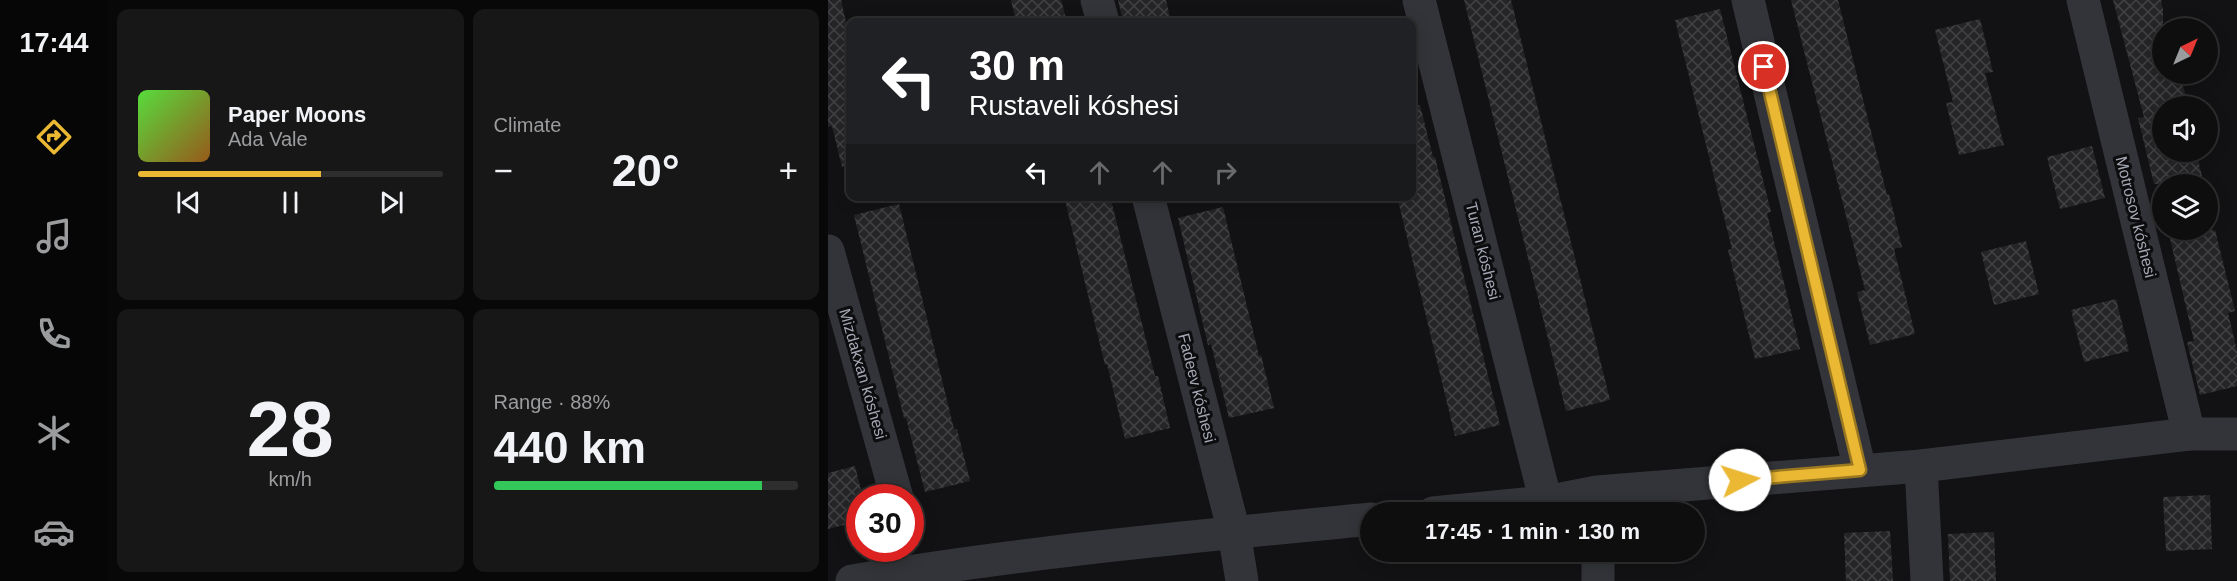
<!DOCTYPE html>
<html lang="en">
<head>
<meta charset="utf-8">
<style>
	body { margin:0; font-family:Arial,sans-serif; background:#171718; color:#f1f3f6; height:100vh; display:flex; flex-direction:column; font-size:22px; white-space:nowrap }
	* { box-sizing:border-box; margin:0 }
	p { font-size:20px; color:#9b9c9e }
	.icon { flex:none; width:33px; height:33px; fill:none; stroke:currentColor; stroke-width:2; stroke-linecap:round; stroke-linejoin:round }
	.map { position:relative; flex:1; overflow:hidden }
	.side { display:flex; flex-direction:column; gap:9px; padding:9px; background:#080808; width:720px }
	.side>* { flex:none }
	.top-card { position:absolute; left:18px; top:18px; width:570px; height:183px; border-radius:12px; box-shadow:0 3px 15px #0003,0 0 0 2px #2e2e2f; background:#202124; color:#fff; overflow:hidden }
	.needle { width:39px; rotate:43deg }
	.controls { position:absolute; left:1324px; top:18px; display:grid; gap:12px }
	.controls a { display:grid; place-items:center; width:66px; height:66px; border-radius:50%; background:#0e0e0f; box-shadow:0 3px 15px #0003,0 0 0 2px #2e2e2f; font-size:30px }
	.speed { position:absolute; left:18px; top:484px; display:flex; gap:12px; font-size:30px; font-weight:700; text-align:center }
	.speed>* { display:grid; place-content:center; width:78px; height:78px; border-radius:50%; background:#0e0e0f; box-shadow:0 3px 15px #0003,0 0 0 2px #2e2e2f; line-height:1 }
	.speed .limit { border:9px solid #d22; background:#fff; color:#111 }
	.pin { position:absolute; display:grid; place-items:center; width:51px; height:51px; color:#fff; margin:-26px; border:3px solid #fff; border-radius:50%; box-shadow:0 2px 6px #0007 }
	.me { position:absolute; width:66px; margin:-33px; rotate:85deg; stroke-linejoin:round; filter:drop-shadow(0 0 4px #0008) }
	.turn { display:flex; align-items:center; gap:21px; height:126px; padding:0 24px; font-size:27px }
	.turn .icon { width:78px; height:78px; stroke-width:2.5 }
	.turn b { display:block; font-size:42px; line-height:51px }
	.lanes { display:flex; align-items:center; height:57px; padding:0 24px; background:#0003; justify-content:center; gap:30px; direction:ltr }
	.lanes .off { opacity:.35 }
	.big { font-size:45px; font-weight:700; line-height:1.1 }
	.side .tile { flex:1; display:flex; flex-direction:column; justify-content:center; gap:9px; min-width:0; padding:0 21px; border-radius:12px; background:#171718 }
	.side .dial { align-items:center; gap:0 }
	.dial b { font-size:78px; line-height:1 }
	.song { display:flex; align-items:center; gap:18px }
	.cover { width:72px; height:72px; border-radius:9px; background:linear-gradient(135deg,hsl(110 70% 55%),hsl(30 70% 35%)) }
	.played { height:6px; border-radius:3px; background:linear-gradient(90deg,#ebb833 60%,#2e2e2f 60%) }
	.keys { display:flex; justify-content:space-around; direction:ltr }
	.heat { display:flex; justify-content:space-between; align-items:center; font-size:33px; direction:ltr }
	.charge { height:9px; border-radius:4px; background:linear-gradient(90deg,#34c759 88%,#2e2e2f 0) }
	.side .tiles { flex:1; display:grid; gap:9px; grid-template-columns:repeat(2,1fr) }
	.trip { position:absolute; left:532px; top:502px; width:345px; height:60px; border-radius:30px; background:#0e0e0f; box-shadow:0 3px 15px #0003,0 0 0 2px #2e2e2f; font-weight:700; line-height:60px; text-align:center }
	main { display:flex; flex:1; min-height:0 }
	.menu { display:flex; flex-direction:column; width:108px; justify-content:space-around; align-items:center; background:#060606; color:#9b9c9e }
	.menu .icon { width:42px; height:42px }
	.menu .current { color:#ebb833 }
	.menu b { font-size:27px; color:#f1f3f6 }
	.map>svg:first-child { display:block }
	.building { fill:url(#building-cross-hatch) }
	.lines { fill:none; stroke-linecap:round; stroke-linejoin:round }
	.minor { stroke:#333439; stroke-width:33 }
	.route-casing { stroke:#997821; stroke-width:15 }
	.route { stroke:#ebb833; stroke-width:10 }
	.labels { text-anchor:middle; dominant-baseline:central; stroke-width:6; stroke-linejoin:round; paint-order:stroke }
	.street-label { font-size:16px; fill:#a4a8b4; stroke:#0d0d0f }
</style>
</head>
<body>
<main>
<nav class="menu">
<b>17:44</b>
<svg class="icon current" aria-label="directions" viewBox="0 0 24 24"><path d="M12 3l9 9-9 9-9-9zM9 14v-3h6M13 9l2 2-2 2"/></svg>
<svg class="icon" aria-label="music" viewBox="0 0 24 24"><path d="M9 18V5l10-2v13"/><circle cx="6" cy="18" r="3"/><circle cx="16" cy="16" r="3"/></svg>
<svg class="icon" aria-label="phone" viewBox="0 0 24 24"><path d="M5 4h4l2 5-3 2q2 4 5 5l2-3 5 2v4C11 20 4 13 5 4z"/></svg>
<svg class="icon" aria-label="climate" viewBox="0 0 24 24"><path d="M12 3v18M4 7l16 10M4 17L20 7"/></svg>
<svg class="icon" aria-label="car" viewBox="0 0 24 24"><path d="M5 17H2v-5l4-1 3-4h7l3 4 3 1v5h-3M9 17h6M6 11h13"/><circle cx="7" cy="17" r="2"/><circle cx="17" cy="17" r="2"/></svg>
</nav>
<section class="side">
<div class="tiles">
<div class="tile">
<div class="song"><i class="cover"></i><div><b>Paper Moons</b><p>Ada Vale</p></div></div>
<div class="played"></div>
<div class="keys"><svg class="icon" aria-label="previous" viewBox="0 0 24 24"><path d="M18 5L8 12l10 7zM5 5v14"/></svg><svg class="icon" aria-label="pause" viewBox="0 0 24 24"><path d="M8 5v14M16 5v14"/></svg><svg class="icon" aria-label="next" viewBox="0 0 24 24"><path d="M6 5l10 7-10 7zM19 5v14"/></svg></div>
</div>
<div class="tile"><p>Climate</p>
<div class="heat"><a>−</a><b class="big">20°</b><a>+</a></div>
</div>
<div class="tile dial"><b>28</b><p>km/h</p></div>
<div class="tile"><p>Range · 88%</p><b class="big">440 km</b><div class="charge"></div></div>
</div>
</section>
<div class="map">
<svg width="1409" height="581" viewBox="0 0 1409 581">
	<defs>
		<pattern id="building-cross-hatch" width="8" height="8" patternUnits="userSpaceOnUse" patternTransform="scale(1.5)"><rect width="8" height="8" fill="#252528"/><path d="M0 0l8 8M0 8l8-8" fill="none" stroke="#424245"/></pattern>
	</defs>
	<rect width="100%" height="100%" fill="#121214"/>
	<g class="building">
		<path d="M 0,0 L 13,0 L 22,40 L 22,166 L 14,167 L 4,126 L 0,127 Z"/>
		<path d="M 183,0 L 233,0 L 239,22 L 188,22 Z"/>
		<path d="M 290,0 L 338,0 L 343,22 L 295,22 Z"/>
		<path d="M 636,0 L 683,0 L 782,400 L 738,411 Z"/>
		<path d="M 963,0 L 1010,0 L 1059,195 L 1061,194 L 1074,247 L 1066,249 L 1087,334 L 1042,345 L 1029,292 L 1037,290 Z"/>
		<path d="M 1285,0 L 1333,0 L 1335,10 L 1335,74 L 1352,74 L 1358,97 L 1335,103 L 1335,152 L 1368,152 L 1376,184 L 1326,184 L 1310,118 L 1316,117 Z"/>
		<path d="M 892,9 L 943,212 L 939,213 L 972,349 L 927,359 L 900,250 L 904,249 L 847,20 Z"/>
		<path d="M 1152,19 L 1165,72 L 1157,73 L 1176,145 L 1131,155 L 1118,103 L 1125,102 L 1107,30 Z"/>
		<path d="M 592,105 L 605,157 L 607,157 L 672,425 L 627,436 L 569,196 L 584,196 L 584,106 Z"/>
		<path d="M 1264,146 L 1277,198 L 1232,209 L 1219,157 Z"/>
		<path d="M 236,196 L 282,196 L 327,376 L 330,376 L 342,428 L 297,439 L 279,364 L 277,365 Z"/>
		<path d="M 71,204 L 126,429 L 129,429 L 142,481 L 97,492 L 78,418 L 76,418 L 26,215 Z"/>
		<path d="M 395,207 L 431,356 L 433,355 L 446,408 L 401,418 L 383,344 L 380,345 L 350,218 Z"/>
		<path d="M 1340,230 L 1387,230 L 1407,311 L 1400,313 L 1409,351 L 1409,386 L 1372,395 L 1359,342 L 1366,341 Z"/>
		<path d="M 1198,241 L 1211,294 L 1166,305 L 1153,252 Z"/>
		<path d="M 1288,299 L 1301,351 L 1256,362 L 1243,310 Z"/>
		<path d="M 27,466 L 35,498 L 32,498 L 32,521 L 0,529 L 0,473 Z"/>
		<path d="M 1382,495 L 1384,549 L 1338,551 L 1335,497 Z"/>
		<path d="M 1062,531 L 1065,581 L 1018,581 L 1016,533 Z"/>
		<path d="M 1166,532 L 1168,581 L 1122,581 L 1120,534 Z"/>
	</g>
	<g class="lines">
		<g class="minor">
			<path d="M 269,0 L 275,22"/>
			<path d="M 591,0 L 718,502"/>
			<path d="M 920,0 L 1032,470"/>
			<path d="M 1255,0 L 1361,434"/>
			<path d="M 320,196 L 406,532 L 414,581"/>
			<path d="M 0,251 L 69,498"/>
			<path d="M 1093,466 L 1099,581"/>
			<path d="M 605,513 L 718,502 L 769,492 L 1093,466 L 1361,434 L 1409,434"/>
			<path d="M 770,552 L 770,581"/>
			<path d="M 24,581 C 194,552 371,536 543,519"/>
		</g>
	</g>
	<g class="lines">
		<g class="route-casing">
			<path id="route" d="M 912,480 L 1032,470 L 936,67"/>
		</g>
		<use href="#route" class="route"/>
	</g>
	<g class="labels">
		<g class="street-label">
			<text transform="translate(1308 217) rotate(76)">Motrosov kóshesi</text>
			<text transform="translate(655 251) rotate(76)">Turan kóshesi</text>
			<text transform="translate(35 374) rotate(74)">Mizdakxan kóshesi</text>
			<text transform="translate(369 388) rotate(76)">Fadeev kóshesi</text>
		</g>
	</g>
</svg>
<div class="controls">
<a><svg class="needle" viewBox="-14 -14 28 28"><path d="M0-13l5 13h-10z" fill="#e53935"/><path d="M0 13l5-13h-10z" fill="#9b9c9e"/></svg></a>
<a><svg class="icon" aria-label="sound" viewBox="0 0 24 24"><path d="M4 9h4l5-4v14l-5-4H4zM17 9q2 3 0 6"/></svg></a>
<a><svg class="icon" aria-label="layers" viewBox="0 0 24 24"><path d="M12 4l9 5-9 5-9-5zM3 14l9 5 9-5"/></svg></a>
</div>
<div class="speed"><div class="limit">30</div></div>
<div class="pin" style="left:936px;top:67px;background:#d93025"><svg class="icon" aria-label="arrive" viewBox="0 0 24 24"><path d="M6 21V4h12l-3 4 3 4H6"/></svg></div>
<svg class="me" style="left:912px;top:480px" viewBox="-20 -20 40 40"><circle r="19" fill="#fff"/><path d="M0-13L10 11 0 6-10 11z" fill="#ebb833"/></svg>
<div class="trip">17:45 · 1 min · 130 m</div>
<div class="top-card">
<div class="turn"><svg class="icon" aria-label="left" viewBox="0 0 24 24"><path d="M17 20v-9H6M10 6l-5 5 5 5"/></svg><div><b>30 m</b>Rustaveli kóshesi</div></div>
<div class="lanes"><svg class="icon" aria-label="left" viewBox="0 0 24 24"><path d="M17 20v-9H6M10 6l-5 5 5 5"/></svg><svg class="icon off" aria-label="ahead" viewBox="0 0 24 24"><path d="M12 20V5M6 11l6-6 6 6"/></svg><svg class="icon off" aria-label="ahead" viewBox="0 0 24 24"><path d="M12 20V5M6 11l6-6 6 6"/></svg><svg class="icon off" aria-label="right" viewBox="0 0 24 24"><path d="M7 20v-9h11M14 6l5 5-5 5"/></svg></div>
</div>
</div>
</main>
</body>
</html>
